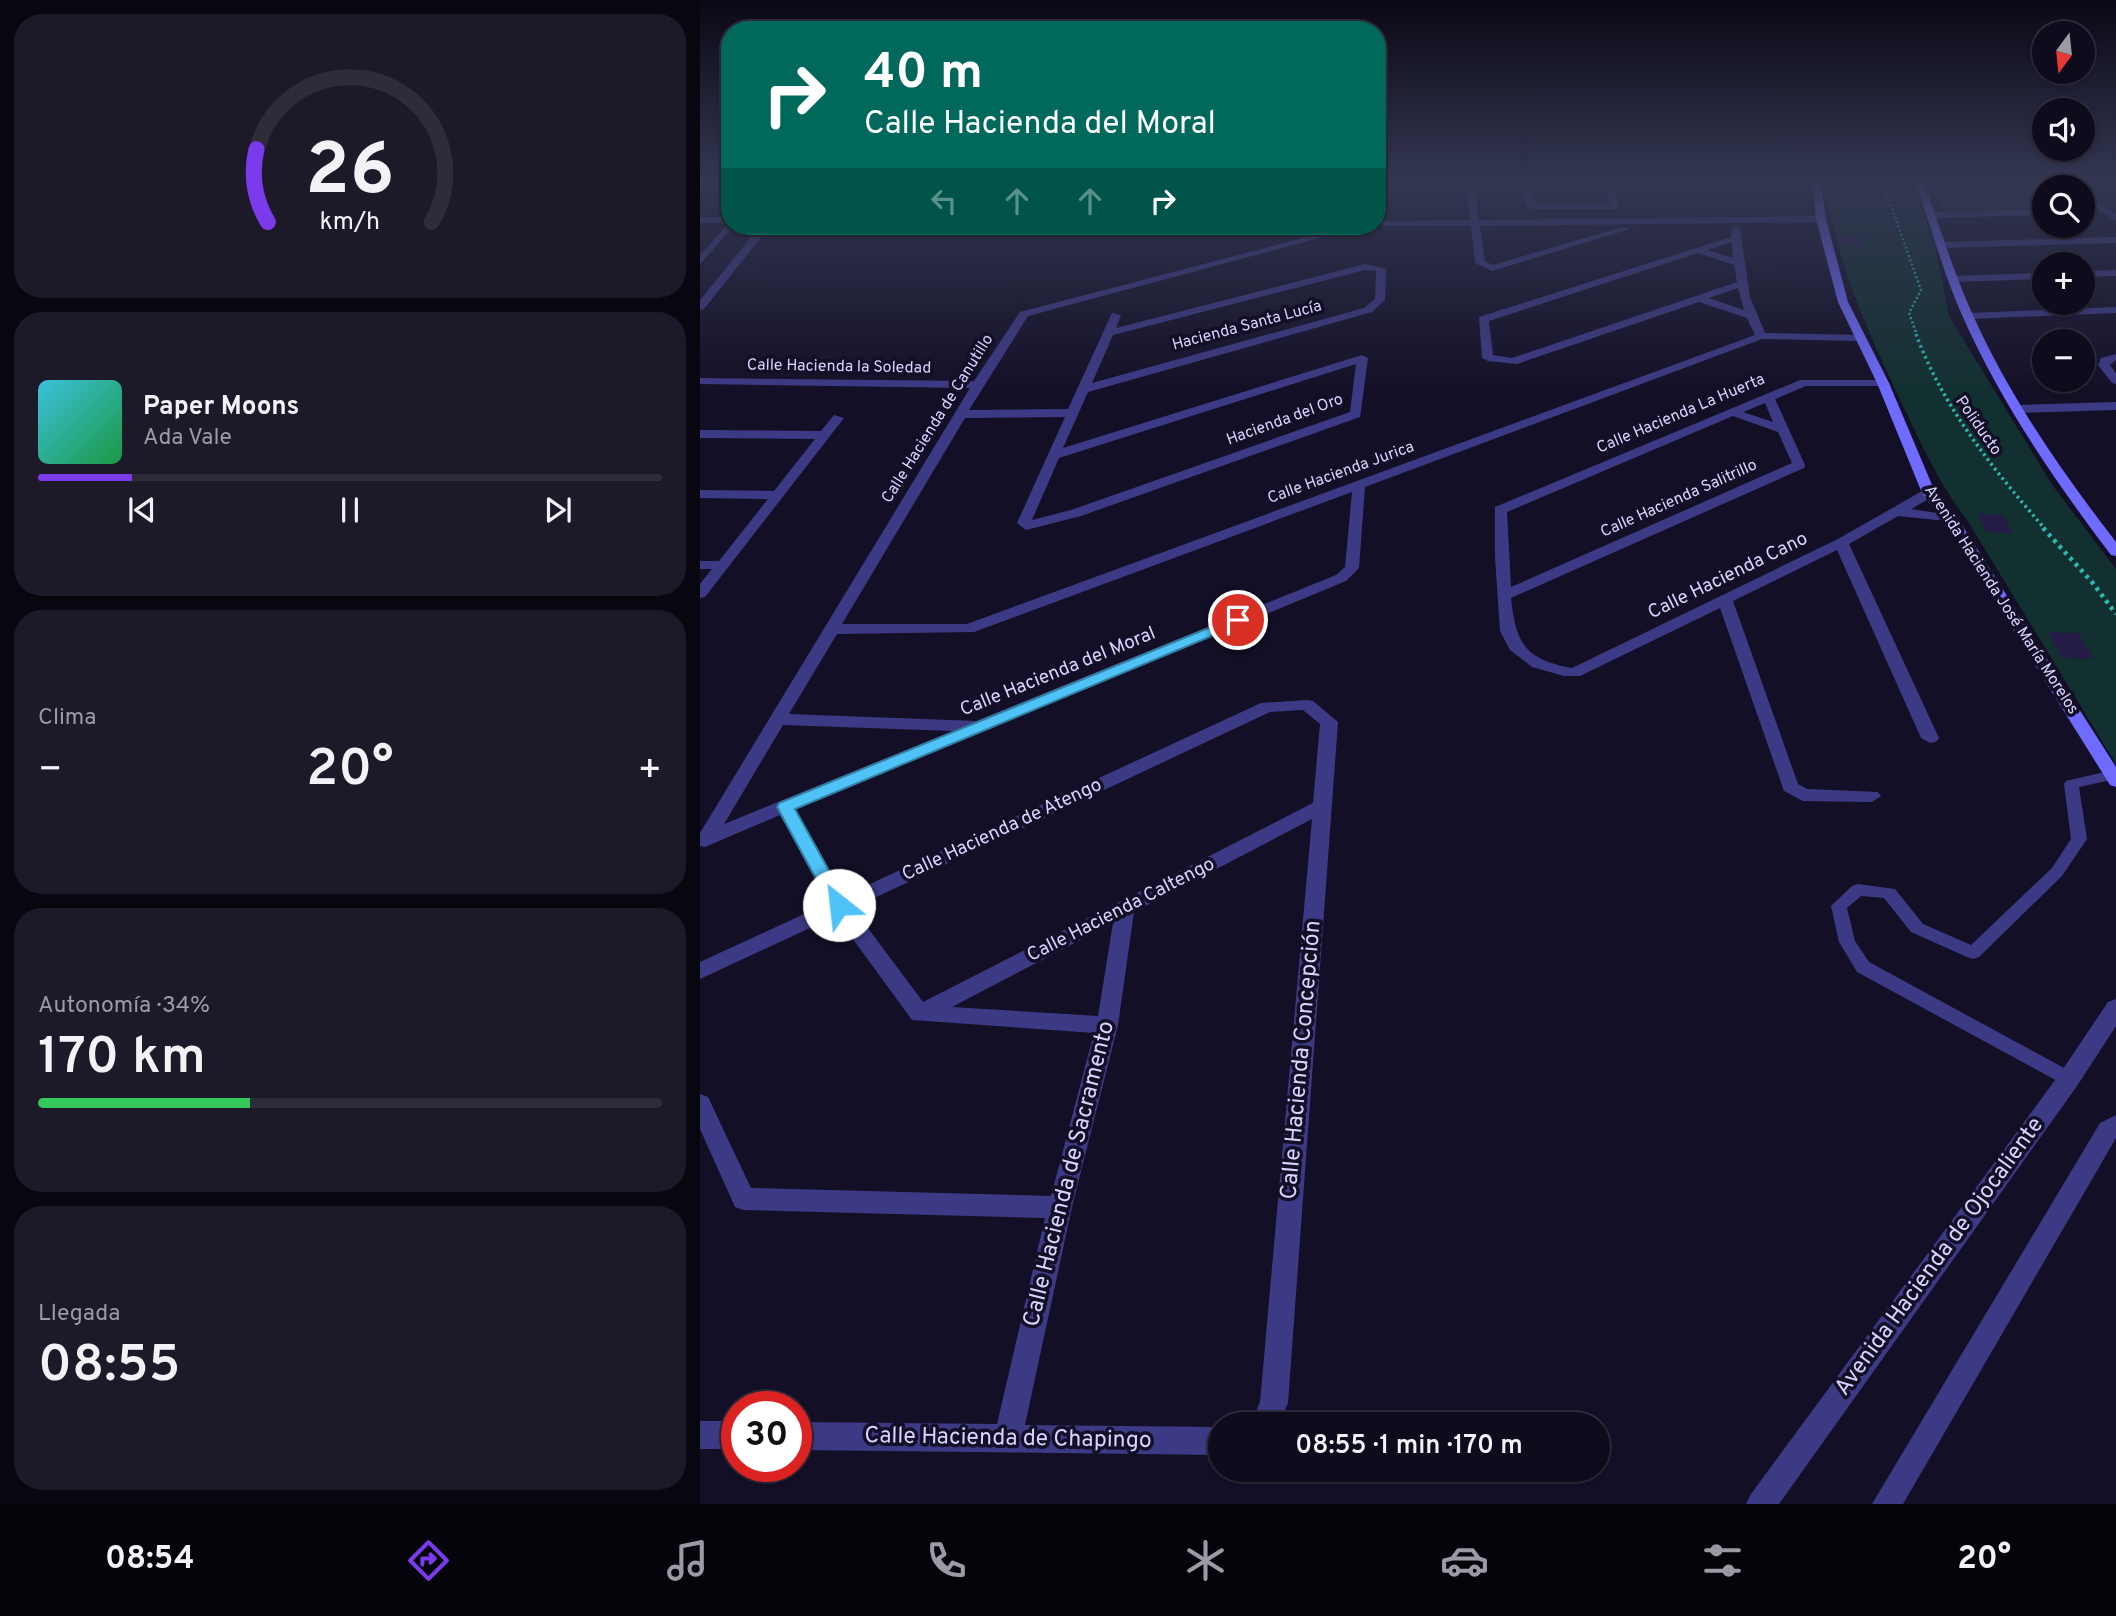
<!DOCTYPE html>
<html lang="es">
<head>
<meta charset="utf-8">
<style>
	body { margin:0; font-family:Overpass,sans-serif; background:#1c1929; color:#f1f3f6; height:100vh; display:flex; flex-direction:column; font-size:26px; white-space:nowrap }
	* { box-sizing:border-box; margin:0 }
	p { font-size:23px; color:#9b9ba3 }
	.icon { flex:none; width:38px; height:38px; fill:none; stroke:currentColor; stroke-width:2; stroke-linecap:round; stroke-linejoin:round }
	.map { position:relative; flex:1; overflow:hidden }
	.drawer { display:flex; flex-direction:column; gap:14px; padding:14px; background:#08060f; width:700px }
	.drawer>* { flex:none }
	.hud { position:absolute; left:21px; top:21px; width:665px; height:214px; border-radius:28px; box-shadow:0 2px 5px #0004,0 0 0 2px #2e2b3b; background:#00695c; color:#fff; overflow:hidden }
	.needle { width:46px; rotate:195deg }
	.tools { position:absolute; left:1332px; top:21px; display:grid; gap:14px }
	.tools a { display:grid; place-items:center; width:63px; height:63px; border-radius:50%; background:#0e0b1c; box-shadow:0 2px 5px #0004,0 0 0 2px #2e2b3b; font-size:35px }
	.speed { position:absolute; left:21px; top:1391px; display:flex; gap:14px; font-size:35px; font-weight:700; text-align:center }
	.speed>* { display:grid; place-content:center; width:91px; height:91px; border-radius:50%; background:#0e0b1c; box-shadow:0 2px 5px #0004,0 0 0 2px #2e2b3b; line-height:1 }
	.speed .limit { border:10px solid #d22; background:#fff; color:#111 }
	.pin { position:absolute; display:grid; place-items:center; width:60px; height:60px; color:#fff; margin:-30px; border:4px solid #fff; border-radius:50%; box-shadow:0 2px 7px #0007 }
	.me { position:absolute; width:77px; margin:-38px; rotate:331deg; stroke-linejoin:round; filter:drop-shadow(0 0 5px #0008) }
	.turn { display:flex; align-items:center; gap:24px; height:147px; padding:0 28px; font-size:32px }
	.turn .icon { width:91px; height:91px; stroke-width:2.5 }
	.turn b { display:block; font-size:49px; line-height:60px }
	.lanes { display:flex; align-items:center; height:66px; padding:0 28px; background:#0003; justify-content:center; gap:35px; direction:ltr }
	.lanes .off { opacity:.35 }
	.big { font-size:52px; font-weight:600; line-height:1.1 }
	.drawer .widget { flex:1; display:flex; flex-direction:column; justify-content:center; gap:10px; min-width:0; padding:0 24px; border-radius:28px; background:#1c1929 }
	.drawer .dial { align-items:center; gap:0 }
	.dial svg { height:182px; overflow:visible; fill:none; stroke:#2e2b3b; stroke-width:7; stroke-linecap:round; text-anchor:middle }
	.dial text { fill:#f1f3f6; stroke:none }
	.song { display:flex; align-items:center; gap:21px }
	.cover { width:84px; height:84px; border-radius:10px; background:linear-gradient(135deg,hsl(190 70% 55%),hsl(140 70% 35%)) }
	.played { height:7px; border-radius:4px; background:linear-gradient(90deg,#7c3aed 15%,#2e2b3b 15%) }
	.keys { display:flex; justify-content:space-around; direction:ltr }
	.heat { display:flex; justify-content:space-between; align-items:center; font-size:38px; direction:ltr }
	.charge { height:10px; border-radius:5px; background:linear-gradient(90deg,#34c759 34%,#2e2b3b 0) }
	.trip { position:absolute; left:508px; top:1412px; width:402px; height:70px; border-radius:35px; background:#0e0b1c; box-shadow:0 2px 5px #0004,0 0 0 2px #2e2b3b; font-weight:600; line-height:70px; text-align:center }
	.menu { display:flex; height:112px; justify-content:space-around; align-items:center; background:#06040b; color:#9b9ba3 }
	.menu .icon { width:49px; height:49px }
	.menu .selected { color:#7c3aed }
	.menu b { font-size:32px; color:#f1f3f6 }
	main { display:flex; flex:1; min-height:0 }
	.map>svg:first-child { display:block }
	.green { fill:#12302f }
	.building { fill:#241b47 }
	.lines { fill:none; stroke-linecap:round; stroke-linejoin:round }
	.path-far2 { stroke:#2fb8b0; stroke-width:2.5; stroke-dasharray:2 2.5; stroke-linecap:butt }
	.path-far1 { stroke:#2fb8b0; stroke-width:3.5; stroke-dasharray:2.5 3.5; stroke-linecap:butt }
	.path { stroke:#2fb8b0; stroke-width:4.5; stroke-dasharray:3.5 4.5; stroke-linecap:butt }
	.service { fill:#3d3a85; fill-rule:evenodd }
	.minor { fill:#3d3a85; fill-rule:evenodd }
	.tertiary { fill:#3d3a85; fill-rule:evenodd }
	.secondary { fill:#6f6bff; fill-rule:evenodd }
	.route { fill:#4fc3f7; stroke:#337fa1; stroke-width:2 }
	.labels { text-anchor:middle; dominant-baseline:central; stroke-width:7; stroke-linejoin:round; paint-order:stroke }
	.far-street-label { font-size:16px; fill:#d9d4ff; stroke:#130f26 }
	.street-label { font-size:19px; fill:#d9d4ff; stroke:#130f26 }
	.near-street-label { font-size:23px; fill:#d9d4ff; stroke:#130f26 }
</style>
</head>
<body>
<main>
<section class="drawer">
<div class="widget dial"><svg viewBox="0 0 100 80">
<path d="M14 69A42 42 0 1 1 86 69"/>
<path d="M14 69A42 42 0 0 1 9 37" stroke="#7c3aed"/>
<text x="50" y="56" font-size="32" font-weight="700">26</text>
<text x="50" y="72" font-size="11">km/h</text>
</svg></div>
<div class="widget">
<div class="song"><i class="cover"></i><div><b>Paper Moons</b><p>Ada Vale</p></div></div>
<div class="played"></div>
<div class="keys"><svg class="icon" aria-label="previous" viewBox="0 0 24 24"><path d="M18 5L8 12l10 7zM5 5v14"/></svg><svg class="icon" aria-label="pause" viewBox="0 0 24 24"><path d="M8 5v14M16 5v14"/></svg><svg class="icon" aria-label="next" viewBox="0 0 24 24"><path d="M6 5l10 7-10 7zM19 5v14"/></svg></div>
</div>
<div class="widget"><p>Clima</p>
<div class="heat"><a>−</a><b class="big">20°</b><a>+</a></div>
</div>
<div class="widget"><p>Autonomía · 34%</p><b class="big">170 km</b><div class="charge"></div></div>
<div class="widget"><p>Llegada</p><b class="big">08:55</b></div>
</section>
<div class="map">
<svg width="1416" height="1504" viewBox="0 0 1416 1504">
	<rect width="100%" height="100%" fill="#130f26"/>
	<g class="green">
		<path d="M 1211,183 L 1235,245 L 1249,316 L 1353,486 L 1416,569 L 1416,764 L 1267,520 C 1239,484 1222,445 1202,404 C 1169,333 1135,262 1125,184 Z"/>
		<path d="M 1232,183 L 1354,183 L 1359,187 L 1344,187 L 1344,208 L 1244,211 Z"/>
	</g>
	<g class="building">
		<path d="M 1143,235 L 1162,236 L 1163,246 L 1144,244 Z"/>
		<path d="M 1278,514 L 1303,515 L 1312,533 L 1287,532 Z"/>
		<path d="M 1348,632 L 1378,633 L 1394,659 L 1362,658 Z"/>
	</g>
	<g class="lines">
		<path class="path-far2" d="M 1183,183 L 1221,290 L 1209,313 L 1217,335"/>
		<path class="path-far1" d="M 1216,334 C 1243,408 1294,470 1345,529"/>
		<path class="path" d="M 1343,528 L 1392,582 L 1416,614"/>
		<path class="service" d="M 1413,770 L 1416,771 L 1416,779 L 1379,787 L 1387,839 L 1362,876 L 1279,957 L 1273,959 L 1267,957 L 1211,932 L 1184,898 L 1161,896 L 1147,908 L 1155,941 L 1169,962 L 1375,1074 L 1378,1079 L 1375,1084 L 1369,1087 L 1363,1084 L 1157,972 L 1139,942 L 1131,906 L 1152,886 L 1158,884 L 1195,889 L 1223,924 L 1271,945 L 1352,868 L 1371,839 L 1364,784 L 1366,781 Z"/>
		<g class="minor">
			<path d="M 680,183 L 688,183 L 686,221 L 770,220 L 766,183 L 774,183 L 779,220 L 1121,216 L 1126,219 L 1121,222 L 780,226 L 785,261 L 793,265 L 922,227 L 930,229 L 792,271 L 775,263 L 771,226 L 674,226 L 677,226 Z"/>
			<path d="M 821,183 L 829,183 L 835,203 L 911,203 L 903,183 L 911,183 L 920,206 L 916,209 L 831,209 L 827,206 Z"/>
			<path d="M 1359,183 L 1369,183 L 1373,187 L 1364,187 Z"/>
			<path d="M 1382,194 L 1416,214 L 1416,221 L 1382,200 Z"/>
			<path d="M 1344,209 L 1344,215 L 1232,218 L 1228,215 L 1232,212 Z"/>
			<rect x="0" y="217" width="30" height="6"/>
			<path d="M 649,226 L 664,226 L 328,316 L 269,410 L 368,409 L 412,313 L 421,315 L 416,328 L 665,264 L 686,269 L 685,300 L 672,312 L 388,392 L 363,448 L 662,355 L 668,358 L 660,417 L 381,516 L 326,530 L 317,523 L 365,417 L 265,418 L 142,624 L 267,624 L 1055,335 L 1047,318 L 999,302 L 817,364 L 788,361 L 782,358 L 779,317 L 1031,237 L 1032,227 L 1040,229 L 1050,297 L 1065,333 L 1160,335 L 1165,338 L 1160,341 L 1062,339 L 665,487 L 659,568 L 646,581 L 95,809 L 144,896 L 561,703 L 607,700 L 613,701 L 638,722 L 588,1403 L 579,1424 L 551,1424 L 560,1402 L 612,819 L 434,912 L 418,1025 L 372,1207 L 325,1425 L 520,1427 L 520,1455 L 96,1450 L 96,1422 L 297,1424 L 345,1218 L 44,1210 L 35,1207 L 0,1129 L 0,1094 L 8,1097 L 51,1188 L 351,1196 L 394,1033 L 212,1020 L 136,916 L 0,979 L 0,962 L 128,903 L 80,815 L 5,847 L 0,846 L 0,833 L 270,388 L 0,384 L 0,378 L 274,381 L 320,312 ZM 1032,242 L 1033,258 L 1007,250 ZM 998,253 L 1034,265 L 1037,282 L 812,358 L 793,355 L 789,321 ZM 665,270 L 676,271 L 675,299 L 664,308 L 392,383 L 413,335 ZM 1038,288 L 1044,310 L 1009,298 ZM 656,364 L 650,412 L 371,510 L 332,520 L 359,458 ZM 652,492 L 645,567 L 636,575 L 276,721 L 89,714 L 137,634 L 274,632 ZM 603,710 L 620,724 L 613,803 L 223,1002 L 153,908 L 570,712 ZM 83,725 L 253,731 L 24,824 ZM 413,923 L 398,1016 L 252,1007 Z"/>
			<path d="M 1416,237 L 1416,243 L 1242,248 L 1237,245 L 1242,242 Z"/>
			<path d="M 1416,270 L 1416,276 L 1382,277 L 1382,271 Z"/>
			<path d="M 1344,273 L 1344,279 L 1254,282 L 1249,279 L 1254,276 Z"/>
			<path d="M 1416,307 L 1416,313 L 1268,319 L 1263,316 L 1268,313 Z"/>
			<path d="M 1416,354 L 1416,360 L 1410,365 L 1416,373 L 1416,384 L 1412,383 L 1398,365 L 1401,358 Z"/>
			<path d="M 1100,380 L 1183,380 L 1189,383 L 1183,386 L 1106,386 L 1075,399 L 1105,465 L 1104,468 L 811,598 C 816,643 824,659 872,668 L 1136,540 L 1224,490 L 1234,490 L 1234,496 L 1211,509 L 1256,516 L 1256,522 L 1198,516 L 1149,544 L 1239,738 L 1236,742 L 1230,743 L 1221,738 L 1137,550 L 1033,601 L 1098,784 L 1107,789 L 1178,792 L 1181,796 L 1172,802 L 1103,801 L 1084,791 L 1020,608 L 880,676 L 864,676 L 832,667 L 810,650 L 800,631 L 795,557 L 795,507 ZM 1065,403 L 1073,422 L 1043,412 ZM 1033,416 L 1078,432 L 1092,463 L 811,587 L 807,512 Z"/>
			<path d="M 1416,402 L 1416,410 L 1318,413 L 1312,409 L 1318,405 Z"/>
			<path d="M 134,415 L 144,418 L 5,597 L 0,598 L 0,584 L 12,569 L 0,569 L 0,561 L 19,561 L 68,499 L 0,498 L 0,490 L 74,491 L 115,439 L 0,438 L 0,430 L 121,431 Z"/>
			<rect x="0" y="1421" width="37" height="28"/>
		</g>
		<g class="tertiary">
			<path d="M 30,222 L 33,227 L 0,264 L 0,255 Z"/>
			<path d="M 60,226 L 70,226 L 4,309 L 0,310 L 0,300 Z"/>
			<path d="M 1416,999 L 1416,1026 L 1377,1086 L 1079,1504 L 1046,1504 L 1051,1494 L 1361,1072 L 1408,1002 Z"/>
			<path d="M 1416,1115 L 1416,1138 L 1203,1504 L 1172,1504 L 1400,1123 Z"/>
		</g>
		<g class="secondary">
			<path d="M 1113,183 L 1121,183 L 1126,219 L 1148,302 L 1189,383 L 1235,492 L 1258,519 L 1416,767 L 1416,787 L 1410,785 L 1245,521 L 1222,493 L 1177,383 L 1138,302 L 1116,219 Z"/>
			<path d="M 1216,183 L 1224,183 C 1240,227 1253,271 1272,313 C 1309,396 1361,471 1416,542 L 1416,556 L 1411,555 C 1354,480 1300,401 1262,315 C 1243,272 1231,227 1216,183 Z"/>
		</g>
	</g>
	<linearGradient id="sky" x2="0" y2="1"><stop stop-color="#0a0815"/><stop offset="0.46" stop-color="#333752"/><stop offset="1" stop-color="#333752" stop-opacity="0"/></linearGradient>
	<rect width="1416" height="394" fill="url(#sky)"/>
	<path class="route" d="M 538,616 L 543,617 L 543,623 L 95,809 L 148,905 L 139,912 L 133,910 L 77,807 L 79,803 Z"/>
	<g class="labels">
		<g class="far-street-label">
			<text transform="translate(547 326) rotate(-15)">Hacienda Santa Lucía</text>
			<text transform="translate(139 367) rotate(1)">Calle Hacienda la Soledad</text>
			<text transform="translate(981 414) rotate(-23)">Calle Hacienda La Huerta</text>
			<text transform="translate(238 419) rotate(-58)">Calle Hacienda de Canutillo</text>
			<text transform="translate(585 420) rotate(-20)">Hacienda del Oro</text>
			<text transform="translate(1278 426) rotate(55)">Poliducto</text>
			<text transform="translate(641 473) rotate(-20)">Calle Hacienda Jurica</text>
			<text transform="translate(979 499) rotate(-24)">Calle Hacienda Salitrillo</text>
			<text transform="translate(1301 600) rotate(57)">Avenida Hacienda José María Morelos</text>
		</g>
		<g class="street-label">
			<text transform="translate(1028 576) rotate(-26)">Calle Hacienda Cano</text>
			<text transform="translate(358 672) rotate(-22)">Calle Hacienda del Moral</text>
			<text transform="translate(302 830) rotate(-25)">Calle Hacienda de Atengo</text>
			<text transform="translate(421 910) rotate(-27)">Calle Hacienda Caltengo</text>
		</g>
		<g class="near-street-label">
			<text transform="translate(602 1060) rotate(-85)">Calle Hacienda Concepción</text>
			<text transform="translate(370 1174) rotate(-76)">Calle Hacienda de Sacramento</text>
			<text transform="translate(1240 1257) rotate(-54)">Avenida Hacienda de Ojocaliente</text>
			<text transform="translate(308 1439) rotate(1)">Calle Hacienda de Chapingo</text>
		</g>
	</g>
</svg>
<div class="tools">
<a><svg class="needle" viewBox="-14 -14 28 28"><path d="M0-13l5 13h-10z" fill="#e53935"/><path d="M0 13l5-13h-10z" fill="#9b9ba3"/></svg></a>
<a><svg class="icon" aria-label="sound" viewBox="0 0 24 24"><path d="M4 9h4l5-4v14l-5-4H4zM17 9q2 3 0 6"/></svg></a>
<a><svg class="icon" aria-label="search" viewBox="0 0 24 24"><circle cx="10" cy="10" r="6"/><path d="M15 15l6 6"/></svg></a>
<a>+</a>
<a>−</a>
</div>
<div class="speed"><div class="limit">30</div></div>
<div class="pin" style="left:538px;top:620px;background:#d93025"><svg class="icon" aria-label="arrive" viewBox="0 0 24 24"><path d="M6 21V4h12l-3 4 3 4H6"/></svg></div>
<svg class="me" style="left:139px;top:905px" viewBox="-20 -20 40 40"><circle r="19" fill="#fff"/><path d="M0-13L10 11 0 6-10 11z" fill="#4fc3f7"/></svg>
<div class="trip">08:55 · 1 min · 170 m</div>
<div class="hud">
<div class="turn"><svg class="icon" aria-label="right" viewBox="0 0 24 24"><path d="M7 20v-9h11M14 6l5 5-5 5"/></svg><div><b>40 m</b>Calle Hacienda del Moral</div></div>
<div class="lanes"><svg class="icon off" aria-label="left" viewBox="0 0 24 24"><path d="M17 20v-9H6M10 6l-5 5 5 5"/></svg><svg class="icon off" aria-label="ahead" viewBox="0 0 24 24"><path d="M12 20V5M6 11l6-6 6 6"/></svg><svg class="icon off" aria-label="ahead" viewBox="0 0 24 24"><path d="M12 20V5M6 11l6-6 6 6"/></svg><svg class="icon" aria-label="right" viewBox="0 0 24 24"><path d="M7 20v-9h11M14 6l5 5-5 5"/></svg></div>
</div>
</div>
</main>
<nav class="menu">
<b>08:54</b>
<svg class="icon selected" aria-label="directions" viewBox="0 0 24 24"><path d="M12 3l9 9-9 9-9-9zM9 14v-3h6M13 9l2 2-2 2"/></svg>
<svg class="icon" aria-label="music" viewBox="0 0 24 24"><path d="M9 18V5l10-2v13"/><circle cx="6" cy="18" r="3"/><circle cx="16" cy="16" r="3"/></svg>
<svg class="icon" aria-label="phone" viewBox="0 0 24 24"><path d="M5 4h4l2 5-3 2q2 4 5 5l2-3 5 2v4C11 20 4 13 5 4z"/></svg>
<svg class="icon" aria-label="climate" viewBox="0 0 24 24"><path d="M12 3v18M4 7l16 10M4 17L20 7"/></svg>
<svg class="icon" aria-label="car" viewBox="0 0 24 24"><path d="M5 17H2v-5l4-1 3-4h7l3 4 3 1v5h-3M9 17h6M6 11h13"/><circle cx="7" cy="17" r="2"/><circle cx="17" cy="17" r="2"/></svg>
<svg class="icon" aria-label="filters" viewBox="0 0 24 24"><path d="M4 7h16M4 17h16"/><circle cx="9" cy="7" r="2"/><circle cx="15" cy="17" r="2"/></svg>
<b>20°</b>
</nav>
</body>
</html>
